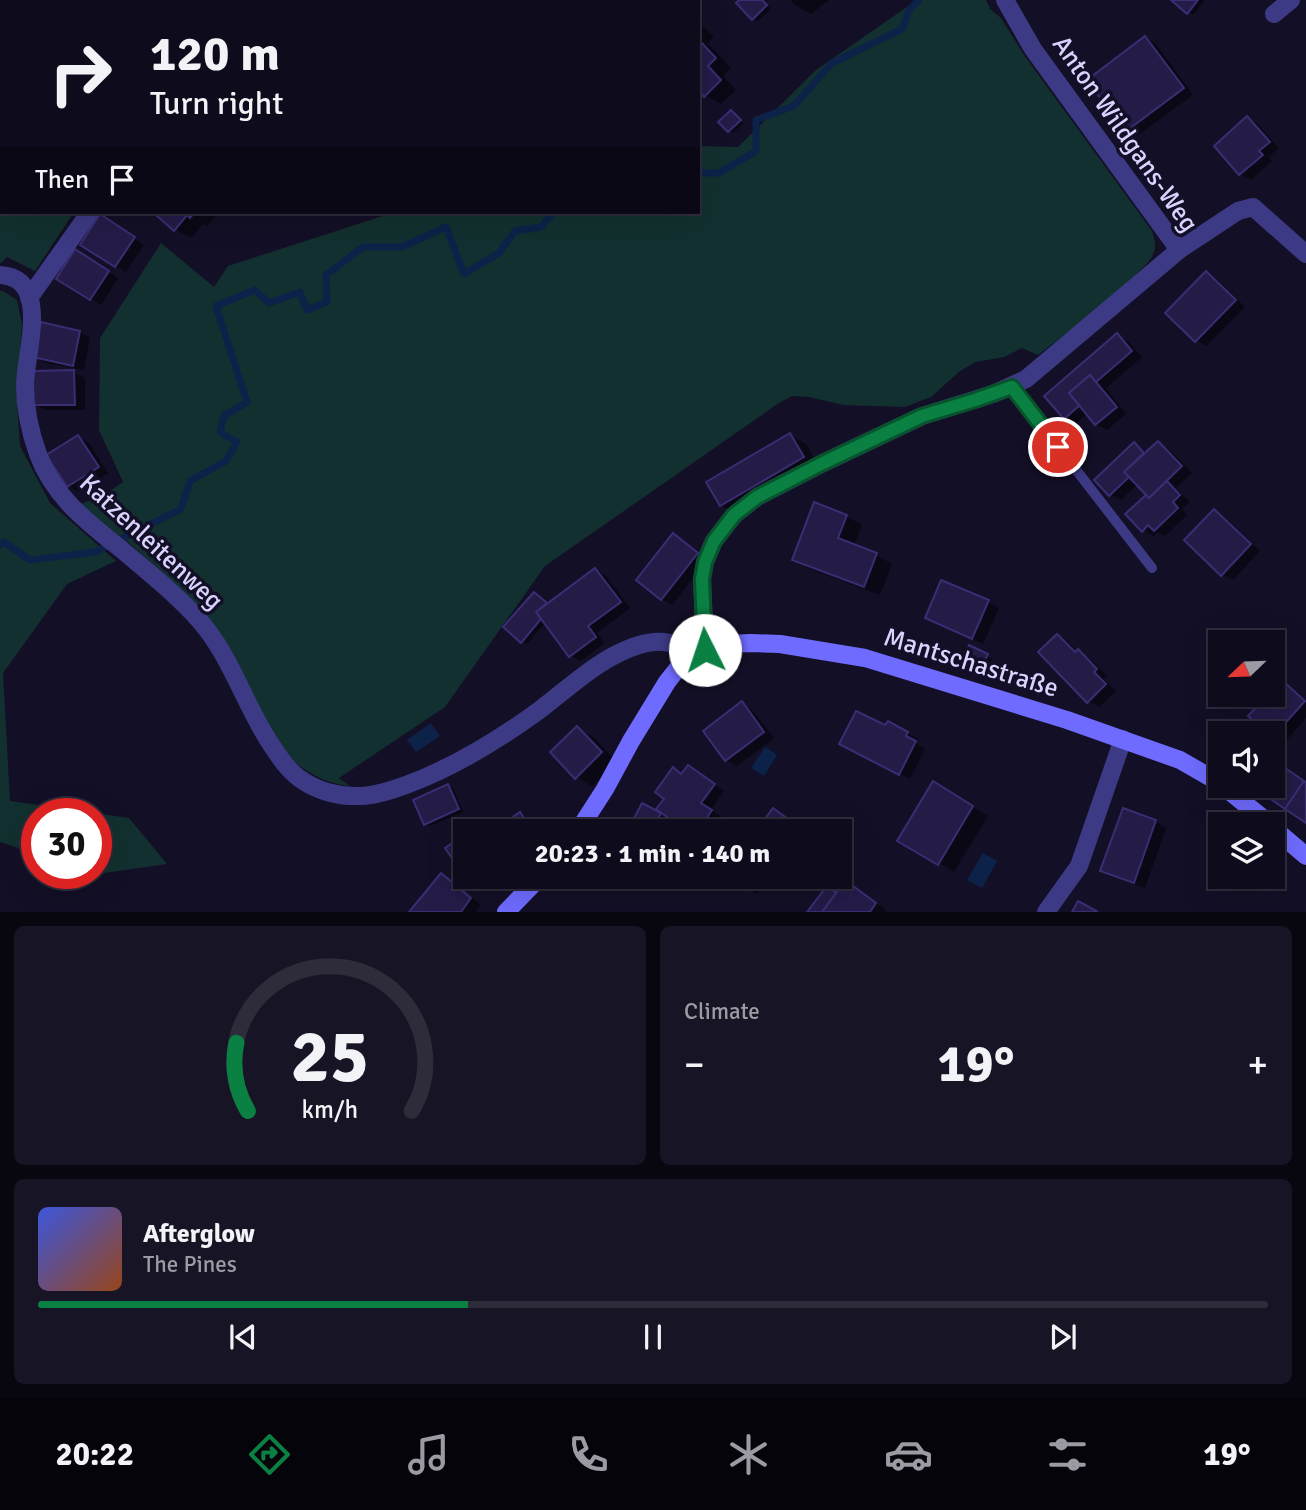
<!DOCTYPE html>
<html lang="en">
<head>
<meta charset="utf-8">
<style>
	body { margin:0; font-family:Signika,sans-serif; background:#171425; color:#f1f3f6; height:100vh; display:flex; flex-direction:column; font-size:26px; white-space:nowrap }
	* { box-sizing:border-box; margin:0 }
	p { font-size:23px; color:#9b9ba3 }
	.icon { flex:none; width:38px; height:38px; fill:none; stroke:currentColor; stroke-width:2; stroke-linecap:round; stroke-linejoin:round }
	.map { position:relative; height:912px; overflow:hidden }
	.sheet { display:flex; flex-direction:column; gap:14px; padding:14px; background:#08060f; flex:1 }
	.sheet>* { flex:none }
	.top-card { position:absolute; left:0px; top:0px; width:700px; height:214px; box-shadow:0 7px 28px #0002,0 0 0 2px #2e2b3b; background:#0e0b1c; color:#f1f3f6; overflow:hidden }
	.needle { width:46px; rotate:247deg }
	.tools { position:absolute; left:1208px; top:630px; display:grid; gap:14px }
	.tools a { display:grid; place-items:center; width:77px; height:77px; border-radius:0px; background:#0e0b1c; box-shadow:0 7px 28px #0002,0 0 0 2px #2e2b3b; font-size:35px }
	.speed { position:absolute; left:21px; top:798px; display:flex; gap:14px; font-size:35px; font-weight:700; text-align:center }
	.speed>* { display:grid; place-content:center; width:91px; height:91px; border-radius:50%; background:#0e0b1c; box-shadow:0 7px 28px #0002,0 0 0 2px #2e2b3b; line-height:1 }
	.speed .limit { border:10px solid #d22; background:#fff; color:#111 }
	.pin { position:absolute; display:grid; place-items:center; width:60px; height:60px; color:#fff; margin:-30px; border:4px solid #fff; border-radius:50%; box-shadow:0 2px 7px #0007 }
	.me { position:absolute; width:77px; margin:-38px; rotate:356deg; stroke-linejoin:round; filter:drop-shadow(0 0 5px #0008) }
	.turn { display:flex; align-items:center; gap:24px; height:147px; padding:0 35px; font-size:32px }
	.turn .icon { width:91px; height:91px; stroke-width:2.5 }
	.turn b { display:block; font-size:49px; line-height:60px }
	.then { display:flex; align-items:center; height:66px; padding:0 35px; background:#0003; gap:14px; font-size:26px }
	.big { font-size:52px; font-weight:700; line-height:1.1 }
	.sheet .card { flex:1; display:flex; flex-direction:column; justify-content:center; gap:10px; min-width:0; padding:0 24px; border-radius:10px; background:#171425 }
	.sheet .dial { align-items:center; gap:0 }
	.dial svg { height:182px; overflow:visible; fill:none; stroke:#2e2b3b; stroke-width:7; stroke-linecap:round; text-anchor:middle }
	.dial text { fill:#f1f3f6; stroke:none }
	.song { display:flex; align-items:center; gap:21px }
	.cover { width:84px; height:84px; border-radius:10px; background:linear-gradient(135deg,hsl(230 70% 55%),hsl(20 70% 35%)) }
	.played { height:7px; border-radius:4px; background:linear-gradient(90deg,#0b8043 35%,#2e2b3b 35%) }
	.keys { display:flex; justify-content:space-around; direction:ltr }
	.heat { display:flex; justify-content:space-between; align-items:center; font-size:38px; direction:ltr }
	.sheet .tiles { flex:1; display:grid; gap:14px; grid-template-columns:1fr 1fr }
	.card:last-child { grid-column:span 2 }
	.trip { position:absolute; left:453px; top:819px; width:399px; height:70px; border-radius:0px; background:#0e0b1c; box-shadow:0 7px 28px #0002,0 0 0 2px #2e2b3b; font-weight:700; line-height:70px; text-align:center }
	.menu { display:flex; height:112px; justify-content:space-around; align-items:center; background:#06040b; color:#9b9ba3 }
	.menu .icon { width:49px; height:49px }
	.menu .selected { color:#0b8043 }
	.menu b { font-size:32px; color:#f1f3f6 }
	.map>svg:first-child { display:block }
	.green { fill:#12302f }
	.water { fill:#0c2248 }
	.shadow { fill:#0007 }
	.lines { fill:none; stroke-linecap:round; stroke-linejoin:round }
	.stream { stroke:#0c2248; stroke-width:7 }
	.building { fill:#241b47; stroke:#3b2d73; stroke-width:2 }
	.lane { stroke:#3d3a85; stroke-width:10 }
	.street { stroke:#3d3a85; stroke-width:18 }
	.secondary { stroke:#6f6bff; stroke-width:18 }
	.route-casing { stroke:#07532c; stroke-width:18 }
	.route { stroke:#0b8043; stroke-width:12 }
	.labels { text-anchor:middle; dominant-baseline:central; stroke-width:7; stroke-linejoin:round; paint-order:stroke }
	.street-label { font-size:26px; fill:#d9d4ff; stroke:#130f26 }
</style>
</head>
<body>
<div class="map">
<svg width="1306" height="912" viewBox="0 0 1306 912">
	<rect width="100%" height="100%" fill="#130f26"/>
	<g class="green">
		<path d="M 0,0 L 225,0 L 223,2 L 2,2 L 2,212 L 74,212 L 35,271 L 7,257 L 0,264 Z"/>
		<path d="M 917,0 L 986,0 L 990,9 L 1001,18 L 1024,55 L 1152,231 C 1154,238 1157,245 1154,252 C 1151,261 1143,267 1137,274 C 1107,304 1072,329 1038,355 L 1022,348 L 1004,357 L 976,362 L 960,371 L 931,397 L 905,407 L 843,405 L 809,397 L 792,396 L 779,403 L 545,566 L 445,707 L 339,778 L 350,786 C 326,784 309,774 291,759 L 162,572 L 130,544 L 78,505 L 104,495 L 123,482 L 99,430 L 100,338 L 161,243 L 214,287 L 228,266 L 395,212 L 453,212 L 476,216 L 485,212 L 698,212 L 698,146 L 738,147 L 816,70 Z"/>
		<path d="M 0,291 L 3,291 L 17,300 L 22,324 L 17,402 L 20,446 L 50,503 L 116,561 L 67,584 L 3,673 L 10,801 L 129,818 L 167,864 L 97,874 L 96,873 L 96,814 L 37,814 L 37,854 L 0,842 Z"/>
	</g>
	<g class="water">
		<path d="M 431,723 L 440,736 L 416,752 L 407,740 Z"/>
		<path d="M 765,747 L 777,755 L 764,776 L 751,768 Z"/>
		<path d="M 983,853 L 997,861 L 982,888 L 967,880 Z"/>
	</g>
	<g class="shadow">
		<path d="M 741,0 L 763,0 L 771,9 L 758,21 L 753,19 Z"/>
		<path d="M 791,0 L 829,0 L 811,14 L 795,5 Z"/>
		<path d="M 1174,0 L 1203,0 L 1204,1 L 1193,15 Z"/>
		<path d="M 698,22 L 714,37 L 707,43 L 731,68 L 723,76 L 736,90 L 721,104 L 705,95 L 698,88 Z"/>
		<path d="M 1146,38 L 1156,44 L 1193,95 L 1137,136 L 1126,130 Z"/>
		<path d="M 732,112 L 744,123 L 733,133 L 729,131 Z"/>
		<path d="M 1248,118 L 1258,124 L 1279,148 L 1269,157 L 1272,161 L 1251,180 L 1240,174 L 1216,146 Z"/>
		<path d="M 163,212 L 219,212 L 207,226 L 203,224 L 191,238 L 175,229 L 159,216 Z"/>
		<path d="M 111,223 L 144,245 L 126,272 L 83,244 Z"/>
		<path d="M 86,258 L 118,278 L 101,305 L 58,278 Z"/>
		<path d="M 1207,273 L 1217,279 L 1245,307 L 1206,346 L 1196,340 Z"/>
		<path d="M 80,332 L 90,338 L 84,370 L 46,363 L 35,357 Z"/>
		<path d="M 1117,335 L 1128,341 L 1142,357 L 1106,388 L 1126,414 L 1107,430 L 1096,424 L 1088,413 L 1075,424 L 1065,418 L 1046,396 Z"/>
		<path d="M 74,372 L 85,378 L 85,410 L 45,410 L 35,404 Z"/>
		<path d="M 790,435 L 806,444 L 819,466 L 737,514 L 721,505 Z"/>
		<path d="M 78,437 L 89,443 L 108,473 L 79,492 L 68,486 Z"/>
		<path d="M 1158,443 L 1169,449 L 1192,473 L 1176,488 L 1190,502 L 1182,509 L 1187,515 L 1165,536 L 1158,532 L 1154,536 L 1143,530 L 1128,514 L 1148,495 L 1138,484 L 1121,500 L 1110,494 L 1135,444 L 1147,453 Z"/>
		<path d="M 1214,511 L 1225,517 L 1260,551 L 1233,580 L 1222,574 Z"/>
		<path d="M 846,516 L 862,525 L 854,546 L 876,555 L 892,564 L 880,595 L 810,569 L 794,559 Z"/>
		<path d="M 683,542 L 707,560 L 672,605 L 662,599 Z"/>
		<path d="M 595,570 L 606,576 L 630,608 L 597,633 L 605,643 L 581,661 L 570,655 L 546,622 L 527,644 L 522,641 L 539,597 L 548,605 Z"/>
		<path d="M 988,602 L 999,608 L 983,644 L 927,618 Z"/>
		<path d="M 1058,636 L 1068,642 L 1078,652 L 1089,658 L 1107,676 L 1104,679 L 1116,691 L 1099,707 L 1088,701 Z"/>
		<path d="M 970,647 L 992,659 L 983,677 L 965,669 Z"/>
		<path d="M 1281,681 L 1292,687 L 1306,700 L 1306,718 L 1284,743 L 1273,737 L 1272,733 L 1270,733 L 1250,716 L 1269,695 L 1272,695 Z"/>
		<path d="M 742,703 L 752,710 L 774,738 L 737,766 L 726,760 Z"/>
		<path d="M 888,723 L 918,739 L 916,743 L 925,749 L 910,779 L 852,749 L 886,728 Z"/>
		<path d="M 577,728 L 593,737 L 617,762 L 592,786 L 576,777 Z"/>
		<path d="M 699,773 L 724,791 L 711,810 L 722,817 L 712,831 L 692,831 L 684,827 L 682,775 Z"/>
		<path d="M 934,784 L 988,816 L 954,872 L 900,840 Z"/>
		<path d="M 448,786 L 453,788 L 463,812 L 430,826 L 425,824 Z"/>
		<path d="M 642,806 L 665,818 L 657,831 L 643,831 L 632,825 Z"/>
		<path d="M 1124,810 L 1156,822 L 1166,828 L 1145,888 L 1113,876 L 1103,870 Z"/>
		<path d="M 520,814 L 531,820 L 538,831 L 495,831 Z"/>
		<path d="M 441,875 L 452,881 L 481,905 L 476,912 L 412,912 Z"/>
		<path d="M 489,877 L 523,877 L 504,889 L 494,883 Z"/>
		<path d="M 730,877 L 770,877 L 757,894 Z"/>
		<path d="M 856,889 L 886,910 L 884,912 L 810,912 L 837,894 Z"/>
	</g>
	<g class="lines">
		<g class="stream">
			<path d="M 698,173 L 719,173 L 756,151 L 756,120 L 794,106 L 832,63 L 902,29 L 909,10 L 919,0"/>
			<path d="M 0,545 L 4,542 L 30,560 L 95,552 L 181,509 L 190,481 L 226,461 L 237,442 L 220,432 L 224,416 L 247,402 L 216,306 L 255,290 L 269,303 L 300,292 L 307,310 L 327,302 L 326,275 L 363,247 L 402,247 L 446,227 L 464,274 L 499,253 L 515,231 L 541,227 L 554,212"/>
		</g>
	</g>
	<g class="building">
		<path d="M 739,0 L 762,0 L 767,5 L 752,20 L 736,3 Z"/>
		<path d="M 1171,0 L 1198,0 L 1187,14 Z"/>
		<path d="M 1145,36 L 1184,88 L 1125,132 L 1087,80 Z"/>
		<path d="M 698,39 L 716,58 L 708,66 L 721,80 L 704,97 L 698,90 Z"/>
		<path d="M 731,110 L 741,120 L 728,132 L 718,122 Z"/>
		<path d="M 1247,116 L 1270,142 L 1259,151 L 1263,155 L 1239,175 L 1214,146 Z"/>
		<path d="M 161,212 L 195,212 L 190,218 L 187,215 L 174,231 L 157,216 Z"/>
		<path d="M 100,214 L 135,237 L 115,267 L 80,245 Z"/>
		<path d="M 75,249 L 109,271 L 90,300 L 56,279 Z"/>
		<path d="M 1206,271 L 1236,300 L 1195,342 L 1165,313 Z"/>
		<path d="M 41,322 L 80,331 L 73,366 L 33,357 Z"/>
		<path d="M 1117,333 L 1132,351 L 1096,382 L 1090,375 L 1069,393 L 1080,405 L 1064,419 L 1044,396 Z"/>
		<path d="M 74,370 L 75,405 L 33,405 L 32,371 Z"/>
		<path d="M 1090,375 L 1117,407 L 1095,425 L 1069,393 Z"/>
		<path d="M 790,433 L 804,457 L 720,506 L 706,482 Z"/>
		<path d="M 78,435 L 99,467 L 67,487 L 46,455 Z"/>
		<path d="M 1158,441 L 1182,466 L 1149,498 L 1124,472 Z"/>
		<path d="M 1134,442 L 1144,453 L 1124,472 L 1129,477 L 1109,496 L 1094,480 Z"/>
		<path d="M 1167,481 L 1180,495 L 1173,502 L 1178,508 L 1154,531 L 1148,525 L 1142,532 L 1125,514 L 1146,495 L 1149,498 Z"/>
		<path d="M 814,502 L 847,515 L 838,538 L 877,553 L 864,587 L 792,560 Z"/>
		<path d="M 1214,509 L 1251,544 L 1221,576 L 1184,540 Z"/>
		<path d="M 673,533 L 698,553 L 661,600 L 636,580 Z"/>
		<path d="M 595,568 L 621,602 L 588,626 L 596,637 L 569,657 L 536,612 Z"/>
		<path d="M 941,580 L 989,600 L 972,639 L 925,618 Z"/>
		<path d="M 534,592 L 547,603 L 536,612 L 541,619 L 521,643 L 503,627 Z"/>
		<path d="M 1057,634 L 1075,652 L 1078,649 L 1097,669 L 1094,672 L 1106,684 L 1087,703 L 1038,652 Z"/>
		<path d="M 969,645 L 988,654 L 978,676 L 959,667 Z"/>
		<path d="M 1281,679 L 1305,701 L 1272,738 L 1272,733 L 1267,733 L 1248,716 L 1267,695 L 1272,695 L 1272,689 Z"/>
		<path d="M 742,701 L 764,732 L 725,761 L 703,731 Z"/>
		<path d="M 856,711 L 885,725 L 888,721 L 908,732 L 906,736 L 916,741 L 899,775 L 839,744 Z"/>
		<path d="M 577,726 L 602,752 L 575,779 L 550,752 Z"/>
		<path d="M 1272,759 L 1304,781 L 1285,809 L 1252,786 L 1272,786 Z"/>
		<path d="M 688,765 L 715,784 L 701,803 L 712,810 L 698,831 L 691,831 L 685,827 L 683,828 L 656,809 L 664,799 L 655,792 L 673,767 L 681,774 Z"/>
		<path d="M 933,781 L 973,806 L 938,865 L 897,841 Z"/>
		<path d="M 1304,781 L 1306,783 L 1306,823 L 1285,809 Z"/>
		<path d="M 448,784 L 459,809 L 424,825 L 413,800 Z"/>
		<path d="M 642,803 L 661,813 L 652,831 L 640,831 L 630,826 Z"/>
		<path d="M 773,808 L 803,830 L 802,831 L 756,831 Z"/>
		<path d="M 1123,808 L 1156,820 L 1134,883 L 1100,871 Z"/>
		<path d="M 520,812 L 533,831 L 492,831 Z"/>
		<path d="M 482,823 L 488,831 L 470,831 Z"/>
		<path d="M 466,834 L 466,871 L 462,873 L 445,848 Z"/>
		<path d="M 441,873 L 471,898 L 461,912 L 409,912 Z"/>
		<path d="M 487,877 L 504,877 L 493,885 Z"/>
		<path d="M 727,877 L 755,877 L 746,890 Z"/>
		<path d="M 845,880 L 876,903 L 870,912 L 822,912 Z"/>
		<path d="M 827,886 L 836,893 L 822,912 L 807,912 Z"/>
		<path d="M 1078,901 L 1098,912 L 1072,912 Z"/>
	</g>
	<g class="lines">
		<path class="lane" d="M 1012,387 L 1152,568"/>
		<g class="street">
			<path d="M 417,0 L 418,2"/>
			<path d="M 1005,0 L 1033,49 L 1179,250"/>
			<path d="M 242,2 L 243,0"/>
			<path d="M 1274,14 L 1291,0"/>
			<path d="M 0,275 C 52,278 25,354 25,385 C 25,408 30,432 38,454 C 53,496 87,522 121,549 C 148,572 176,594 200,621 C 232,658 245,706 272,746 C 280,758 288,770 299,778 C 316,791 339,797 360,796 C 375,796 392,790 406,785 C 455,767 500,739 541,709 C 571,686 602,656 639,645 C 661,638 676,643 695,653"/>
			<path d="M 29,298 L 90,212"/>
			<path d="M 705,650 L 702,579 L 705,562 L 714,541 L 734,515 L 757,497 L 823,463 L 922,416 L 993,394 L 1026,379 L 1179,250 L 1238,211 L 1253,207 L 1306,254"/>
			<path d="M 1046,912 L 1079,866 L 1123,739"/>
		</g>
		<g class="secondary">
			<path d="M 1223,786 L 1270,824"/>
			<path d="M 1272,827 L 1306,856"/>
			<path d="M 578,831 L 605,789 L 631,741 L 667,682 L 682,663 L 695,653 L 727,644 L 751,643 L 780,644 L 865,658 L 1067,720 L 1180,760 L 1220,783"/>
			<path d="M 506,912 L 540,877"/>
		</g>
	</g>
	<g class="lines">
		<g class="route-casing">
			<path id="route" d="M 705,650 L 702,579 L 705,562 L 714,541 L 734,515 L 757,497 L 823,463 L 922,416 L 975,400 L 1012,387 L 1058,447"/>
		</g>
		<use href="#route" class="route"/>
	</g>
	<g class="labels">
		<g class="street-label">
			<text transform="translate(1125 134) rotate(55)">Anton Wildgans-Weg</text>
			<text transform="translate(151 542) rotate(43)">Katzenleitenweg</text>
			<text transform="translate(971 663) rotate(17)">Mantschastraße</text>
		</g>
	</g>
</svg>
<div class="tools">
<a><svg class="needle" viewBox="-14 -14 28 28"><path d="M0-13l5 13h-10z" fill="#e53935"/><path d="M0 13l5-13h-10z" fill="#9b9ba3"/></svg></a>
<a><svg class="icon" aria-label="sound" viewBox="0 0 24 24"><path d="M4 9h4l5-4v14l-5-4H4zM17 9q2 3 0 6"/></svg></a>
<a><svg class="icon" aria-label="layers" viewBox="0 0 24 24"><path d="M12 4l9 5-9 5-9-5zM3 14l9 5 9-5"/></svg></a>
</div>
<div class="speed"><div class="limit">30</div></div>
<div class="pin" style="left:1058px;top:447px;background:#d93025"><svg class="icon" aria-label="arrive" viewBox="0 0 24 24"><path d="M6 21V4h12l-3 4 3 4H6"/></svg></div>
<svg class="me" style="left:705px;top:650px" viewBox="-20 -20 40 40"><circle r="19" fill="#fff"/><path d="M0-13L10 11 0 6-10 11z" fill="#0b8043"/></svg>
<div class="trip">20:23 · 1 min · 140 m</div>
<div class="top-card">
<div class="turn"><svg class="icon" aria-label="right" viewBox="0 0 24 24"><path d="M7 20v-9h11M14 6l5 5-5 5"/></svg><div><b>120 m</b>Turn right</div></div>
<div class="then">Then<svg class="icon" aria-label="arrive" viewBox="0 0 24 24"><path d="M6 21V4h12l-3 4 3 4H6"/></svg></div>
</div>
</div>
<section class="sheet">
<div class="tiles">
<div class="card dial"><svg viewBox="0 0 100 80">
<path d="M14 69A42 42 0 1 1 86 69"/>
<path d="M14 69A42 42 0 0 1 9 39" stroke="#0b8043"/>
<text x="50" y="56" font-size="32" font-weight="700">25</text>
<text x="50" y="72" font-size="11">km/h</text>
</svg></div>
<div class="card"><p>Climate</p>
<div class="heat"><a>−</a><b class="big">19°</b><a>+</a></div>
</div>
<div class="card">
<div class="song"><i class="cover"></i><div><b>Afterglow</b><p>The Pines</p></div></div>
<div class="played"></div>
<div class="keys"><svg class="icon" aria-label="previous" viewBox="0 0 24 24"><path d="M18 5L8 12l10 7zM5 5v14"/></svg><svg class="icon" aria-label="pause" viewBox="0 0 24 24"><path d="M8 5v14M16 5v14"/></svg><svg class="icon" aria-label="next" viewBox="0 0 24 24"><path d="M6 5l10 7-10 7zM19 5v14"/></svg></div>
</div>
</div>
</section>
<nav class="menu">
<b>20:22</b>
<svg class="icon selected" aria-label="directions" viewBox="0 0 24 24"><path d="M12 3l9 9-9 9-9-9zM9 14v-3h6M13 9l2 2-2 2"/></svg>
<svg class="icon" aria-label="music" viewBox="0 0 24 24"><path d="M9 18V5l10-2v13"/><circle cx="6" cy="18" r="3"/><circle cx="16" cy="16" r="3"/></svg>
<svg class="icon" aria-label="phone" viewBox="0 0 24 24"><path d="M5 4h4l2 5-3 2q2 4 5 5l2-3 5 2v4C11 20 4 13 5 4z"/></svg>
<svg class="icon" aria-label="climate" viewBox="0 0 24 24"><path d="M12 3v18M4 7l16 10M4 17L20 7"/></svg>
<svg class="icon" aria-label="car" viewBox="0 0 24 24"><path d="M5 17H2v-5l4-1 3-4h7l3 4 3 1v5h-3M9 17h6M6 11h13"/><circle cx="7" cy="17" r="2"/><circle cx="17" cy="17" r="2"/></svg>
<svg class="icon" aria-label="filters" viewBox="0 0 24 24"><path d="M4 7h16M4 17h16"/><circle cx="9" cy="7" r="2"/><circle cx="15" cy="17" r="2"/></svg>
<b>19°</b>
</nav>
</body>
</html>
